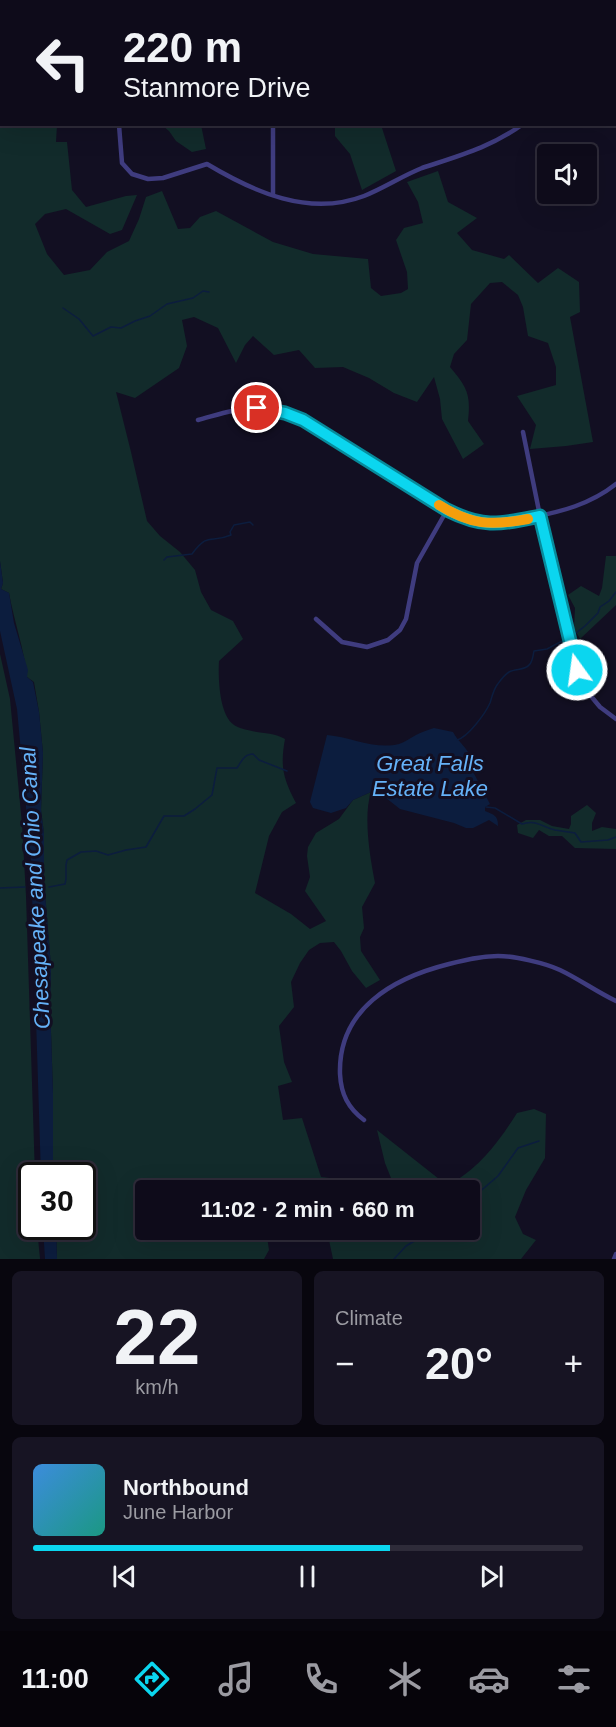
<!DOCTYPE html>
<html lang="en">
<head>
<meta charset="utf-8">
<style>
	body { margin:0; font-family:Arial,sans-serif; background:#171423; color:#f1f3f6; height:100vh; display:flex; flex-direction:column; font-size:22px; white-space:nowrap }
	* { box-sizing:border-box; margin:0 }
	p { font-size:20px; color:#9b9ba2 }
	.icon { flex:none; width:33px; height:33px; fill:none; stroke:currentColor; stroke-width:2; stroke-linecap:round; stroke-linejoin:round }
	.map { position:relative; height:1259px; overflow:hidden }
	.side { display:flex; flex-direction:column; gap:12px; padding:12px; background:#08060e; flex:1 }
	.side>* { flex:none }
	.banner { position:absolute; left:0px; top:0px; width:616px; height:126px; box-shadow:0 6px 24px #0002,0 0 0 2px #2e2b39; background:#0e0b1a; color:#f1f3f6; overflow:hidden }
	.buttons { position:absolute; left:537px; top:144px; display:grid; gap:12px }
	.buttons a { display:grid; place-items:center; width:60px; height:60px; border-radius:6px; background:#0e0b1a; box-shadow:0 6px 24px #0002,0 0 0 2px #2e2b39; font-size:30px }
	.speed { position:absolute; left:18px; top:1162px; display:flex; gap:12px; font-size:30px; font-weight:700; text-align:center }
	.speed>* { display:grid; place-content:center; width:78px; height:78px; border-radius:50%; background:#0e0b1a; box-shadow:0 6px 24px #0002,0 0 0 2px #2e2b39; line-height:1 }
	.speed .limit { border:3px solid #111; border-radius:9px; background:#fff; color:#111 }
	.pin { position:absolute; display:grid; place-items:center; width:51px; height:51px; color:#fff; margin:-26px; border:3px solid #fff; border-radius:50%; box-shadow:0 2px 6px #0007 }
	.me { position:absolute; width:66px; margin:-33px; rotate:346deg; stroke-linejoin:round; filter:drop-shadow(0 0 4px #0008) }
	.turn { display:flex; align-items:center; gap:21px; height:126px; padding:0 24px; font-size:27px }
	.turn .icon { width:78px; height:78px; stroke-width:2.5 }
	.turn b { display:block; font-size:42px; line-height:51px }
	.big { font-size:45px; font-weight:700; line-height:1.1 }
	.side .widget { flex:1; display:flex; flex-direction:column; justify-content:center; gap:9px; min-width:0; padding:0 21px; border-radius:9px; background:#171423 }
	.side .dial { align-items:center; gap:0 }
	.dial b { font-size:78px; line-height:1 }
	.song { display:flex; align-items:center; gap:18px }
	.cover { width:72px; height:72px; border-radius:9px; background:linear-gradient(135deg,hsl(210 70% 55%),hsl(170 70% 35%)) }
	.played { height:6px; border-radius:3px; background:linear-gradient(90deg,#0bd6ef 65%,#2e2b39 65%) }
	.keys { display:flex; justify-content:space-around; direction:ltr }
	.heat { display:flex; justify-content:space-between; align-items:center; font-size:33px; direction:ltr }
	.side .tiles { flex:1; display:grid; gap:12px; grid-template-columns:1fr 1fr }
	.widget:last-child { grid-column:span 2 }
	.trip { position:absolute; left:135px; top:1180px; width:345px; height:60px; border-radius:6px; background:#0e0b1a; box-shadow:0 6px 24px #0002,0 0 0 2px #2e2b39; font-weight:700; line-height:60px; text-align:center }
	.tab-bar { display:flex; height:96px; justify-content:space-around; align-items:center; background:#06040a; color:#9b9ba2 }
	.tab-bar .icon { width:42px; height:42px }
	.tab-bar .active { color:#0bd6ef }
	.tab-bar b { font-size:27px; color:#f1f3f6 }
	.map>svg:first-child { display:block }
	.green { fill:#122b2b }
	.water { fill:#0c1d3e }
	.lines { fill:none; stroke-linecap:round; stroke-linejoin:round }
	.stream { stroke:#0c1d3e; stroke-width:1.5 }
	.street { stroke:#3f3c7f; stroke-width:4.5 }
	.route-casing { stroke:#078b9b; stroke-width:15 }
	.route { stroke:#0bd6ef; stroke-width:10 }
	.slow { stroke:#f59e0b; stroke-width:10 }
	.labels { text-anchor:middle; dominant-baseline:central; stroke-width:6; stroke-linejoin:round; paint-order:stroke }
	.water-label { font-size:22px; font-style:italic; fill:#65b2f8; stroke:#120f22 }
</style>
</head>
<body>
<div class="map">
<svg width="616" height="1259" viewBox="0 0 616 1259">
	<rect width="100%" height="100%" fill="#120f22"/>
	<g class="green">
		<path d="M 0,0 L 74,0 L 74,1 L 2,2 L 2,124 L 57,125 L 56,142 L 67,142 L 72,190 L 86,207 L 126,196 L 137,195 L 122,230 L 110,234 L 66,209 L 45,214 L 35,224 L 47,254 L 64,275 L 90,270 L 107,252 L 129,241 L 139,219 L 146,197 L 162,191 L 178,229 L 190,228 L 200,217 L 216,211 L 273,242 L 313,254 L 368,259 L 371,288 L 381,296 L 401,293 L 408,289 L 407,272 L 396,240 L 404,228 L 423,223 L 418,202 L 407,182 L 438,171 L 448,202 L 477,218 L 457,233 L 472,250 L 504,259 L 509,255 L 538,283 L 558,268 L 579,282 L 580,312 L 570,317 L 593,442 L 566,446 L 530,449 L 536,425 L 517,396 L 556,385 L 556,367 L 548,343 L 528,336 L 523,307 L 518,295 L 502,282 L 490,283 L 471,304 L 467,340 L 454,354 L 450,367 C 467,387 471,394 468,421 L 484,444 L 463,459 L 442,419 L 440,399 L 434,377 L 417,402 L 394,393 L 369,378 L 343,367 L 315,368 L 299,350 L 274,355 L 253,336 L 245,345 L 236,363 L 218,328 L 194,317 L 182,320 L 187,346 L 179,368 L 135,398 L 116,392 L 131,452 L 147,521 L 160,536 L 180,552 L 195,570 L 201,592 L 211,610 L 233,621 L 243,639 L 219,661 C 218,677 219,715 234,725 C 238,728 247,730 252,731 C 265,734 273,732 285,739 C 280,767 283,778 296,803 L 282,812 L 269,836 L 255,893 L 291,914 L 310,929 L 326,921 L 305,891 L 310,877 L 307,856 L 308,847 L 316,833 L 339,819 L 353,800 L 371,792 C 363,817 370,857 375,883 L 362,907 L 364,928 L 360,937 L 361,951 L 380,980 L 366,988 L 352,971 L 341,951 L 334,942 L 320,943 L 309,950 L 300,963 L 291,982 L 294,1007 L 279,1026 L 284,1062 L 292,1082 L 278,1086 L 283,1120 L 302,1118 L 321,1177 L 346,1180 L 350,1191 L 335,1191 L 335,1189 L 322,1191 L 146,1191 L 146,1230 L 266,1230 L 269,1250 L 264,1259 L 57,1259 L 56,1227 L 82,1227 L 82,1176 L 53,1176 L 53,1093 L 50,1002 L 51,967 L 44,881 L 44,834 L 41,810 L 43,753 L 39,712 L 34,682 L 27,677 C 24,648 14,621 9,593 L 1,589 L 3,583 L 0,561 Z"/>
		<path d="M 162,125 L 201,125 L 206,149 L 192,152 L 176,141 L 169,131 Z"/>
		<path d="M 335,125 L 381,125 L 396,171 L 362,190 L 350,154 L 335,136 Z"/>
		<path d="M 606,556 L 616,556 L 616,605 L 580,639 L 574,628 L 575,608 L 568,595 L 581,586 L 599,596 L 602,588 Z"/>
		<path d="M 0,654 L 10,699 L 22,824 L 26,896 L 35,1176 L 32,1176 L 32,1227 L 37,1227 L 40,1259 L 0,1259 Z"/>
		<path d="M 587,805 L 596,813 L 592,823 L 592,831 L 602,827 L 616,829 L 616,849 L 575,848 L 562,836 L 549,836 L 539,830 L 533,838 L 518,833 L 517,825 L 526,820 L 540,820 L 552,826 L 569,829 L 571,824 L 571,816 Z"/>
		<path d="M 534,1109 L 546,1114 L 545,1158 L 526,1190 L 515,1217 L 523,1234 L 536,1240 L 521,1259 L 333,1259 L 329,1240 L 330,1230 L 470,1230 L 470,1191 L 394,1191 L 393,1183 L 385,1163 L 377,1130 L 439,1179 L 454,1182 C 482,1165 500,1140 517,1113 Z"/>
	</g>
	<g class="water">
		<path d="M 0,561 L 3,583 L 1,589 L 9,593 L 14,623 L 28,670 L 27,677 L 33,682 L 39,712 L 43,753 L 41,810 L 44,834 L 44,881 L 51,967 L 50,1002 L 53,1093 L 53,1176 L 41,1176 L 31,861 L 17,709 L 0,631 Z"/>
		<path d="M 434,728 L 453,732 C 458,742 468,748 472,760 L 470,766 L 490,804 L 485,807 L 485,811 C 494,815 498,815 498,826 L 489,820 L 473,828 L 466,828 L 454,823 L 400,809 L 381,794 L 371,792 L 353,800 L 346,808 L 331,813 L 313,808 L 310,802 L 327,735 C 351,737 375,750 399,744 C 405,742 410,738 416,735 C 421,732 428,730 434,728 Z"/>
		<path d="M 43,1227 L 56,1227 L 57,1259 L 45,1259 Z"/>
	</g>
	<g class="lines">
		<g class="stream">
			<path d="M 24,2 L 25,0"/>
			<path d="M 0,46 L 2,43"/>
			<path d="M 0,54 L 2,56"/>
			<path d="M 0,81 L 2,80"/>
			<path d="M 63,308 L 79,319 L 93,336 L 111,327 L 121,328 L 135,321 L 150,316 L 167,304 L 193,298 L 203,291 L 209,292"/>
			<path d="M 164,560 L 167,557 L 192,554 C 209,531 210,544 231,535 L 230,532 L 234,525 L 250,522 L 253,525"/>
			<path d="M 576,633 L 585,626 L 598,613 L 600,607 L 609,601 L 616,592"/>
			<path d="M 457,740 C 468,737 485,714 490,703 C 492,697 493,691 497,685 C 500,681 504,675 509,672 C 516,668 525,671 530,664 C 533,660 533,655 534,651 L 547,649 L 564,640"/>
			<path d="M 486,807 L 495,808 L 522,824 C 536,819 542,827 555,830 C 561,831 568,832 575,833 L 581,842 L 608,840 L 616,837"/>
			<path d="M 49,887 L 65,884 L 66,879 L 66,865 L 67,860 L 81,852 L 96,851 L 108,855 L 126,850 L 146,847 L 164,816 L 184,816 L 195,809 L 212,795 L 217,768 L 237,768 C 241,762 244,754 253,754 L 259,760 L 287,771"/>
			<path d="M 0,888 L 25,887"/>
			<path d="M 470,1200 L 498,1176 L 518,1148 L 539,1141"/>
			<path d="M 394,1259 L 406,1246 L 433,1230"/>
		</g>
		<g class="street">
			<path d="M 96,0 L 97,2"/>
			<path d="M 601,2 L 601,0"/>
			<path d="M 273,124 L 273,195"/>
			<path d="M 119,125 L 122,163 L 132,174 L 148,179 L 163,178 L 207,164 C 254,192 309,217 364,196 C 384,188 402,176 422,168 C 458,156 492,147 523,124"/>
			<path d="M 198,420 C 217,415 236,408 257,408 C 297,409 332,437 365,458 C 392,476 420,493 447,510 C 460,517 473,523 487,524 C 502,525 515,521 529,518 C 561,512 591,504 616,484"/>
			<path d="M 523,432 L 540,516 L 577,670 L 590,695 L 600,707 L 616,719"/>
			<path d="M 316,619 L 342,642 L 367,647 L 388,640 L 400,630 L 406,619 L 417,563 L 447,510"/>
			<path d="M 364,1120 C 348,1108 341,1094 340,1074 C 338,1009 393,978 449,964 C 465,960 481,956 498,956 C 514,956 545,963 560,970 C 579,979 597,992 616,1001"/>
			<path d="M 614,1259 L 616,1254"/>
		</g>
	</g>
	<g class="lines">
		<g class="route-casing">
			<path id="route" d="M 257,408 L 285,413 L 303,420 L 447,510 C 485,529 500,524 540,516 L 577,670"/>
		</g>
		<use href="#route" class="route"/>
		<path class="slow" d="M 439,505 C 471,525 491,526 528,519"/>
	</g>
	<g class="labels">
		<g class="water-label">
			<text x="430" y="763">Great Falls<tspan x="430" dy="25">Estate Lake</tspan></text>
			<text transform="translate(35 888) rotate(-93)">Chesapeake and Ohio Canal</text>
		</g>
	</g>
</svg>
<div class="buttons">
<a><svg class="icon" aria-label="sound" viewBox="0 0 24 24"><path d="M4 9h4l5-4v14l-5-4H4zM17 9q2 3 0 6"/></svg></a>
</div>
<div class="speed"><div class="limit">30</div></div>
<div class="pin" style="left:257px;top:408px;background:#d93025"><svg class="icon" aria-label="arrive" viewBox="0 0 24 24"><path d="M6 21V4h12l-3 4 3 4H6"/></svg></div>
<svg class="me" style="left:577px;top:670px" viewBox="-20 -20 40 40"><circle r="17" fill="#0bd6ef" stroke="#fff" stroke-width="3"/><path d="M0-11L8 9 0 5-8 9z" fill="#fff"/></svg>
<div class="trip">11:02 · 2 min · 660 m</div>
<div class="banner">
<div class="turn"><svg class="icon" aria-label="left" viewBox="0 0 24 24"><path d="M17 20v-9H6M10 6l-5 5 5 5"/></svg><div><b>220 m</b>Stanmore Drive</div></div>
</div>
</div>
<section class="side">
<div class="tiles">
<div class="widget dial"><b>22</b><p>km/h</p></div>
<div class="widget"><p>Climate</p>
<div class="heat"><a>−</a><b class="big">20°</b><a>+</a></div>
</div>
<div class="widget">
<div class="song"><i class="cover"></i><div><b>Northbound</b><p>June Harbor</p></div></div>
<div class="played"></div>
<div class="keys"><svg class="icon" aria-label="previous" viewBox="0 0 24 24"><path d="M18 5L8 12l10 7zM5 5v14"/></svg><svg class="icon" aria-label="pause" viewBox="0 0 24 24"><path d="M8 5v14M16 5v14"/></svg><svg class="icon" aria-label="next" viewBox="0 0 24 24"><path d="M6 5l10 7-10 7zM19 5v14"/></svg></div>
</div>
</div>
</section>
<nav class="tab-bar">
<b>11:00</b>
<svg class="icon active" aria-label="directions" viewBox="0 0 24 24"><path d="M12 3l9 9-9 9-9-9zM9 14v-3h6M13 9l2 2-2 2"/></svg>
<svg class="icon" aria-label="music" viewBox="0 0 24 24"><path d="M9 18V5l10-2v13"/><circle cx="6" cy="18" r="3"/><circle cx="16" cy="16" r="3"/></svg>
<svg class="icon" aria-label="phone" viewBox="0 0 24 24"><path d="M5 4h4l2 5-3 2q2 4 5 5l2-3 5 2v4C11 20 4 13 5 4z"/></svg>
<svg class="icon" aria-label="climate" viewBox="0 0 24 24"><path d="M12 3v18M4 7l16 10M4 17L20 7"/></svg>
<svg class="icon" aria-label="car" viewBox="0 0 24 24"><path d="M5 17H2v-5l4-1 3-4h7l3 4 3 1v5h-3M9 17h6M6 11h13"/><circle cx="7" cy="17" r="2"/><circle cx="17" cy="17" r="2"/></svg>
<svg class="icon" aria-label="filters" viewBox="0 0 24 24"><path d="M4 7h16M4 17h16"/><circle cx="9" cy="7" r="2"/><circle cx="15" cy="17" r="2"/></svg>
</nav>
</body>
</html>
